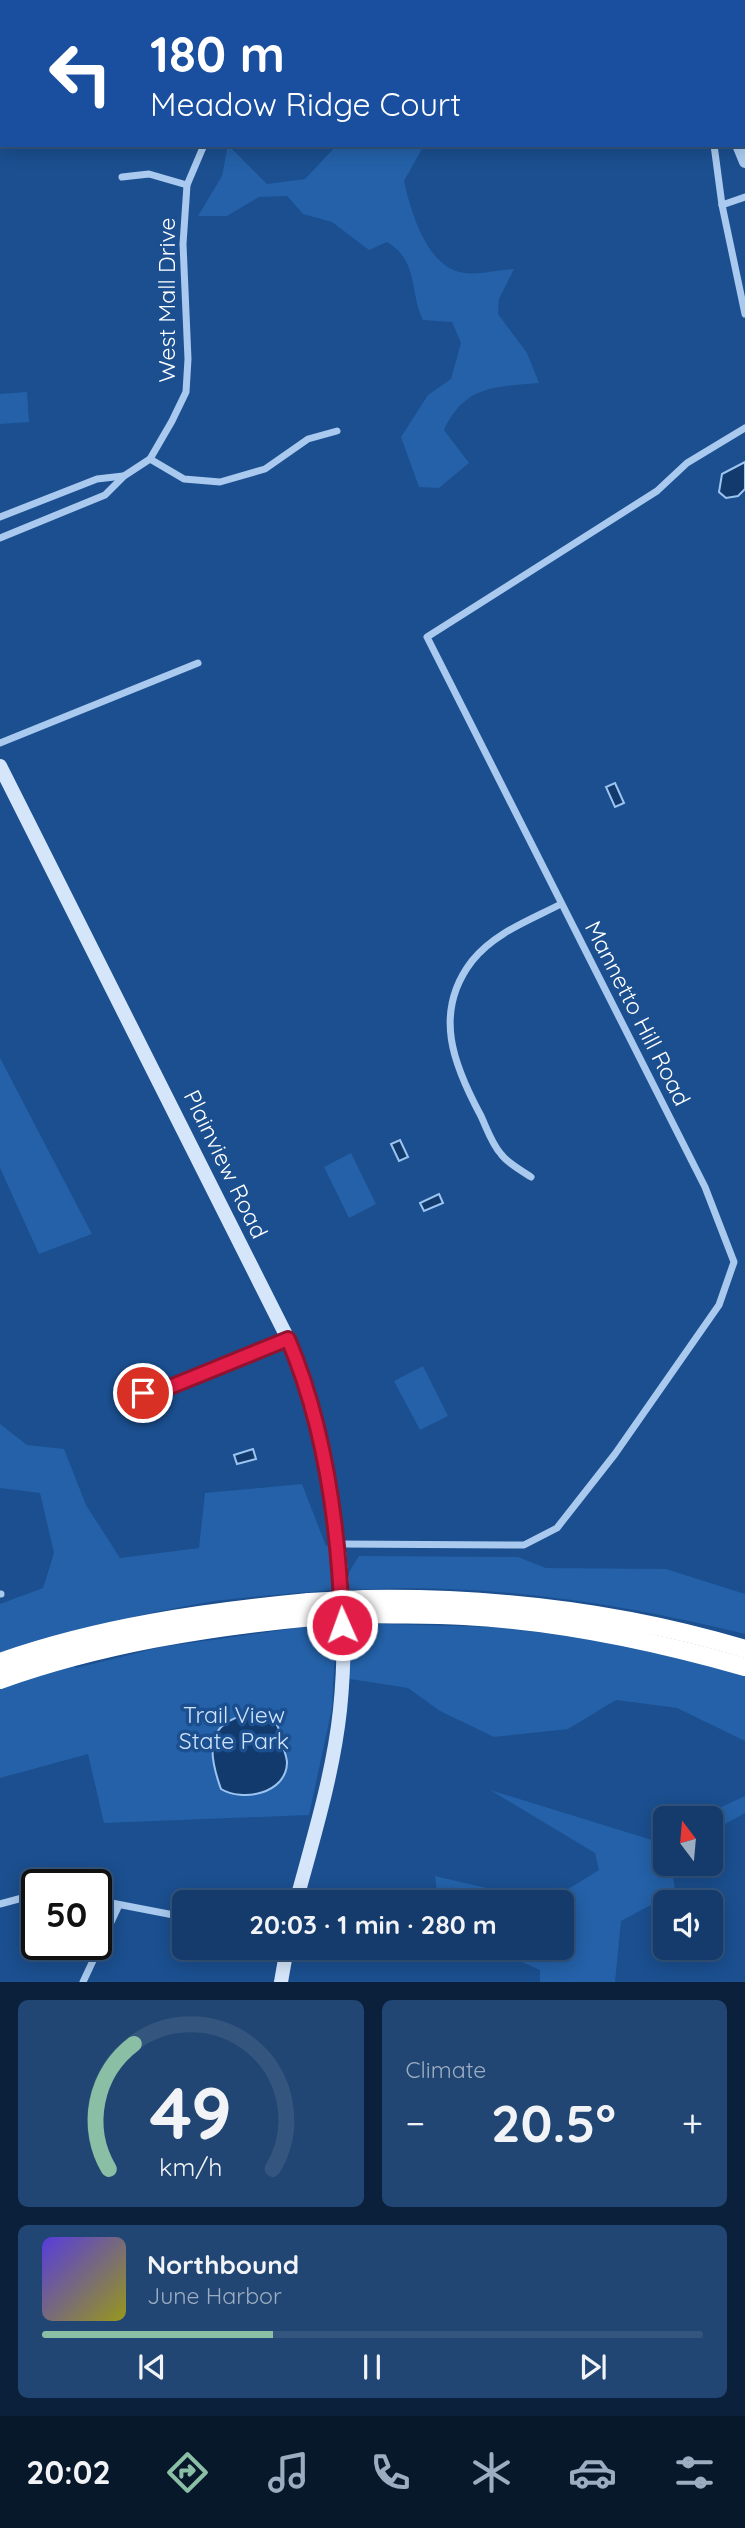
<!DOCTYPE html>
<html lang="en">
<head>
<meta charset="utf-8">
<style>
	body { margin:0; font-family:Quicksand,sans-serif; background:#214673; color:#f1f3f6; height:100vh; display:flex; flex-direction:column; font-size:26px; white-space:nowrap }
	* { box-sizing:border-box; margin:0 }
	p { font-size:23px; color:#9dadc1 }
	.icon { flex:none; width:38px; height:38px; fill:none; stroke:currentColor; stroke-width:2; stroke-linecap:round; stroke-linejoin:round }
	.map { position:relative; height:1982px; overflow:hidden }
	.details { display:flex; flex-direction:column; gap:18px; padding:18px; background:#0b203b; flex:1 }
	.details>* { flex:none }
	.top-card { position:absolute; left:0px; top:0px; width:746px; height:147px; box-shadow:0 4px 18px #0003,0 0 0 2px #33557e; background:#1a4fa0; color:#fff; overflow:hidden }
	.needle { width:46px; rotate:344deg }
	.fabs { position:absolute; left:653px; top:1806px; display:grid; gap:14px }
	.fabs a { display:grid; place-items:center; width:70px; height:70px; border-radius:10px; background:#143b6b; box-shadow:0 4px 18px #0003,0 0 0 2px #33557e; font-size:35px }
	.speed { position:absolute; left:21px; top:1869px; display:flex; gap:14px; font-size:35px; font-weight:700; text-align:center }
	.speed>* { display:grid; place-content:center; width:91px; height:91px; border-radius:50%; background:#143b6b; box-shadow:0 4px 18px #0003,0 0 0 2px #33557e; line-height:1 }
	.speed .limit { border:4px solid #111; border-radius:10px; background:#fff; color:#111 }
	.pin { position:absolute; display:grid; place-items:center; width:60px; height:60px; color:#fff; margin:-30px; border:4px solid #fff; border-radius:50%; box-shadow:0 2px 7px #0007 }
	.me { position:absolute; width:77px; margin:-38px; rotate:358deg; stroke-linejoin:round; filter:drop-shadow(0 0 5px #0008) }
	.turn { display:flex; align-items:center; gap:24px; height:147px; padding:0 35px; font-size:32px }
	.turn .icon { width:91px; height:91px; stroke-width:2.5 }
	.turn b { display:block; font-size:49px; line-height:60px }
	.big { font-size:52px; font-weight:700; line-height:1.1 }
	.details .widget { flex:1; display:flex; flex-direction:column; justify-content:center; gap:10px; min-width:0; padding:0 24px; border-radius:10px; background:#214673 }
	.details .dial { align-items:center; gap:0 }
	.dial svg { height:182px; overflow:visible; fill:none; stroke:#33557e; stroke-width:7; stroke-linecap:round; text-anchor:middle }
	.dial text { fill:#f1f3f6; stroke:none }
	.song { display:flex; align-items:center; gap:21px }
	.cover { width:84px; height:84px; border-radius:10px; background:linear-gradient(135deg,hsl(250 70% 55%),hsl(60 70% 35%)) }
	.played { height:7px; border-radius:4px; background:linear-gradient(90deg,#8abfa5 35%,#33557e 35%) }
	.keys { display:flex; justify-content:space-around; direction:ltr }
	.heat { display:flex; justify-content:space-between; align-items:center; font-size:38px; direction:ltr }
	.details .tiles { flex:1; display:grid; gap:18px; grid-template-columns:1fr 1fr }
	.widget:last-child { grid-column:span 2 }
	.trip { position:absolute; left:172px; top:1890px; width:402px; height:70px; border-radius:10px; background:#143b6b; box-shadow:0 4px 18px #0003,0 0 0 2px #33557e; font-weight:700; line-height:70px; text-align:center }
	.tab-bar { display:flex; height:112px; justify-content:space-around; align-items:center; background:#08182b; color:#9dadc1 }
	.tab-bar .icon { width:49px; height:49px }
	.tab-bar .current { color:#8abfa5 }
	.tab-bar b { font-size:32px; color:#f1f3f6 }
	.map>svg:first-child { display:block }
	.green { fill:#2461a8 }
	.water { fill:#123a6d; stroke:#9cc4f0; stroke-width:2 }
	.lines { fill:none; stroke-linecap:round; stroke-linejoin:round }
	.minor { stroke:#a9c9ee; stroke-width:7 }
	.tertiary { stroke:#a9c9ee; stroke-width:12 }
	.secondary { stroke:#d6e6fa; stroke-width:14 }
	.motorway { stroke:#fff; stroke-width:18 }
	.motorway-bridge { stroke:#fff; stroke-width:18 }
	.route-casing { stroke:#92132f; stroke-width:18 }
	.route { stroke:#e11d48; stroke-width:12 }
	.labels { text-anchor:middle; dominant-baseline:central; stroke-width:7; stroke-linejoin:round; paint-order:stroke }
	.street-label { font-size:23px; fill:#fff; stroke:#1b4f8f }
	.park-label { font-size:23px; fill:#cfe3fa; stroke:#1b4f8f }
</style>
</head>
<body>
<div class="map">
<svg width="745" height="1982" viewBox="0 0 745 1982">
	<rect width="100%" height="100%" fill="#1b4f8f"/>
	<g class="green">
		<path d="M 0,0 L 129,0 L 130,2 L 2,2 L 0,130 Z"/>
		<path d="M 228,145 L 267,184 L 305,179 L 337,145 L 371,145 L 377,149 L 424,145 L 404,181 C 411,212 427,268 464,273 C 479,275 498,270 514,269 L 499,299 L 498,314 L 527,353 L 539,383 C 495,387 465,385 444,430 L 469,463 L 439,488 L 419,487 L 401,437 L 428,395 L 451,379 L 461,343 L 452,322 L 423,320 C 409,291 419,261 387,242 L 369,250 L 332,222 L 303,214 L 287,196 L 259,197 L 227,216 L 198,216 L 222,176 Z"/>
		<path d="M 27,392 L 29,422 L 0,424 L 0,394 Z"/>
		<path d="M 0,1058 L 92,1234 L 39,1254 L 0,1168 Z"/>
		<path d="M 351,1153 L 376,1204 L 349,1218 L 324,1167 Z"/>
		<path d="M 423,1366 L 448,1416 L 420,1430 L 394,1381 Z"/>
		<path d="M 0,1424 L 27,1445 L 64,1449 L 86,1505 L 120,1558 L 199,1548 L 205,1493 L 302,1484 L 326,1546 L 332,1545 L 332,1590 C 291,1594 249,1596 209,1602 C 138,1614 69,1632 0,1653 L 0,1604 L 43,1588 L 54,1553 L 40,1493 L 0,1488 Z"/>
		<path d="M 359,1556 L 518,1557 L 546,1568 L 666,1569 L 745,1594 L 745,1634 C 616,1602 482,1582 349,1590 L 349,1572 Z"/>
		<path d="M 333,1623 L 336,1626 L 332,1708 L 309,1815 L 104,1823 L 88,1754 L 0,1778 L 0,1687 L 73,1664 L 76,1668 L 161,1647 Z"/>
		<path d="M 348,1623 L 492,1627 L 597,1639 L 745,1674 L 745,1741 L 677,1708 L 616,1700 L 568,1729 L 494,1737 L 440,1711 L 408,1688 L 350,1679 Z"/>
		<path d="M 490,1790 L 652,1840 L 665,1834 L 665,1864 L 672,1864 L 675,1892 L 621,1921 L 615,1982 L 540,1982 L 540,1970 L 490,1948 L 562,1948 L 562,1902 L 438,1902 L 435,1876 L 547,1902 L 599,1870 L 595,1853 Z"/>
		<path d="M 745,1796 L 745,1813 L 711,1832 L 710,1818 L 698,1818 Z"/>
	</g>
	<g class="water">
		<path d="M 745,462 L 745,489 L 738,496 L 726,498 L 719,492 L 722,474 Z"/>
		<path d="M 615,783 L 624,803 L 615,807 L 606,787 Z"/>
		<path d="M 400,1140 L 408,1157 L 399,1161 L 391,1144 Z"/>
		<path d="M 439,1194 L 443,1203 L 424,1211 L 420,1203 Z"/>
		<path d="M 253,1449 L 256,1459 L 237,1464 L 234,1455 Z"/>
		<path d="M 262,1711 C 276,1720 279,1725 282,1742 C 283,1749 287,1756 287,1763 C 286,1794 242,1802 221,1789 C 204,1742 209,1719 262,1711 Z"/>
	</g>
	<g class="lines">
		<g class="minor">
			<path d="M 275,0 L 277,2"/>
			<path d="M 326,2 L 330,0"/>
			<path d="M 744,40 L 745,40"/>
			<path d="M 714,145 L 722,205 L 745,314"/>
			<path d="M 122,177 L 149,174 L 187,185"/>
			<path d="M 722,205 L 745,197"/>
			<path d="M 150,459 L 184,479 L 220,482 L 265,469 L 308,439 L 337,431"/>
			<path d="M 0,517 L 97,479 L 123,476"/>
			<path d="M 0,538 L 105,495 L 124,476 L 150,459 L 172,421 L 186,392 L 188,359 L 183,244 L 187,185 L 204,145"/>
			<path d="M 0,743 L 198,663"/>
			<path d="M 531,1177 C 521,1170 507,1163 501,1154 C 492,1144 487,1129 481,1116 C 454,1066 432,1013 472,961 C 494,933 530,920 561,904"/>
			<path d="M 125,1394 L 160,1391 L 288,1339"/>
			<path d="M 338,1544 L 524,1545 L 557,1528 L 615,1454 L 719,1305 L 734,1262 L 705,1187 L 427,637 L 657,491 L 687,463 L 745,428"/>
			<path d="M 0,1594 L 1,1594"/>
			<path d="M 96,1900 L 184,1917"/>
			<path d="M 0,1904 L 37,1894"/>
			<path d="M 83,1982 L 119,1905"/>
		</g>
		<g class="tertiary">
			<path d="M 700,0 L 700,2"/>
			<path d="M 738,145 L 745,162"/>
		</g>
		<g class="secondary">
			<path d="M 0,766 L 288,1339 C 333,1446 352,1594 340,1710 C 333,1775 313,1839 296,1902"/>
			<path d="M 281,1982 L 287,1948"/>
		</g>
		<g class="motorway">
			<path d="M 365,1599 C 493,1597 622,1612 745,1649"/>
			<path d="M 367,1614 C 400,1615 432,1614 464,1616 C 559,1621 654,1641 745,1667"/>
			<path d="M 0,1662 C 99,1627 205,1612 309,1602"/>
			<path d="M 0,1680 C 101,1644 207,1627 313,1617"/>
		</g>
		<g class="motorway-bridge">
			<path d="M 309,1602 L 365,1599"/>
			<path d="M 313,1617 L 367,1614"/>
		</g>
	</g>
	<g class="lines">
		<g class="route-casing">
			<path id="route" d="M 143,1393 L 160,1391 L 288,1339 C 326,1428 339,1529 342,1625"/>
		</g>
		<use href="#route" class="route"/>
	</g>
	<g class="labels">
		<g class="street-label">
			<text transform="translate(166 300) rotate(-90)">West Mall Drive</text>
			<text transform="translate(638 1013) rotate(63)">Mannetto Hill Road</text>
			<text transform="translate(226 1164) rotate(64)">Plainview Road</text>
		</g>
		<g class="park-label">
			<text x="234" y="1714">Trail View<tspan x="234" dy="26">State Park</tspan></text>
		</g>
	</g>
</svg>
<div class="fabs">
<a><svg class="needle" viewBox="-14 -14 28 28"><path d="M0-13l5 13h-10z" fill="#e53935"/><path d="M0 13l5-13h-10z" fill="#9dadc1"/></svg></a>
<a><svg class="icon" aria-label="sound" viewBox="0 0 24 24"><path d="M4 9h4l5-4v14l-5-4H4zM17 9q2 3 0 6"/></svg></a>
</div>
<div class="speed"><div class="limit">50</div></div>
<div class="pin" style="left:143px;top:1393px;background:#d93025"><svg class="icon" aria-label="arrive" viewBox="0 0 24 24"><path d="M6 21V4h12l-3 4 3 4H6"/></svg></div>
<svg class="me" style="left:342px;top:1625px" viewBox="-20 -20 40 40"><circle r="17" fill="#e11d48" stroke="#fff" stroke-width="3"/><path d="M0-11L8 9 0 5-8 9z" fill="#fff"/></svg>
<div class="trip">20:03 · 1 min · 280 m</div>
<div class="top-card">
<div class="turn"><svg class="icon" aria-label="left" viewBox="0 0 24 24"><path d="M17 20v-9H6M10 6l-5 5 5 5"/></svg><div><b>180 m</b>Meadow Ridge Court</div></div>
</div>
</div>
<section class="details">
<div class="tiles">
<div class="widget dial"><svg viewBox="0 0 100 80">
<path d="M14 69A42 42 0 1 1 86 69"/>
<path d="M14 69A42 42 0 0 1 25 14" stroke="#8abfa5"/>
<text x="50" y="56" font-size="32" font-weight="700">49</text>
<text x="50" y="72" font-size="11">km/h</text>
</svg></div>
<div class="widget"><p>Climate</p>
<div class="heat"><a>−</a><b class="big">20.5°</b><a>+</a></div>
</div>
<div class="widget">
<div class="song"><i class="cover"></i><div><b>Northbound</b><p>June Harbor</p></div></div>
<div class="played"></div>
<div class="keys"><svg class="icon" aria-label="previous" viewBox="0 0 24 24"><path d="M18 5L8 12l10 7zM5 5v14"/></svg><svg class="icon" aria-label="pause" viewBox="0 0 24 24"><path d="M8 5v14M16 5v14"/></svg><svg class="icon" aria-label="next" viewBox="0 0 24 24"><path d="M6 5l10 7-10 7zM19 5v14"/></svg></div>
</div>
</div>
</section>
<nav class="tab-bar">
<b>20:02</b>
<svg class="icon current" aria-label="directions" viewBox="0 0 24 24"><path d="M12 3l9 9-9 9-9-9zM9 14v-3h6M13 9l2 2-2 2"/></svg>
<svg class="icon" aria-label="music" viewBox="0 0 24 24"><path d="M9 18V5l10-2v13"/><circle cx="6" cy="18" r="3"/><circle cx="16" cy="16" r="3"/></svg>
<svg class="icon" aria-label="phone" viewBox="0 0 24 24"><path d="M5 4h4l2 5-3 2q2 4 5 5l2-3 5 2v4C11 20 4 13 5 4z"/></svg>
<svg class="icon" aria-label="climate" viewBox="0 0 24 24"><path d="M12 3v18M4 7l16 10M4 17L20 7"/></svg>
<svg class="icon" aria-label="car" viewBox="0 0 24 24"><path d="M5 17H2v-5l4-1 3-4h7l3 4 3 1v5h-3M9 17h6M6 11h13"/><circle cx="7" cy="17" r="2"/><circle cx="17" cy="17" r="2"/></svg>
<svg class="icon" aria-label="filters" viewBox="0 0 24 24"><path d="M4 7h16M4 17h16"/><circle cx="9" cy="7" r="2"/><circle cx="15" cy="17" r="2"/></svg>
</nav>
</body>
</html>
